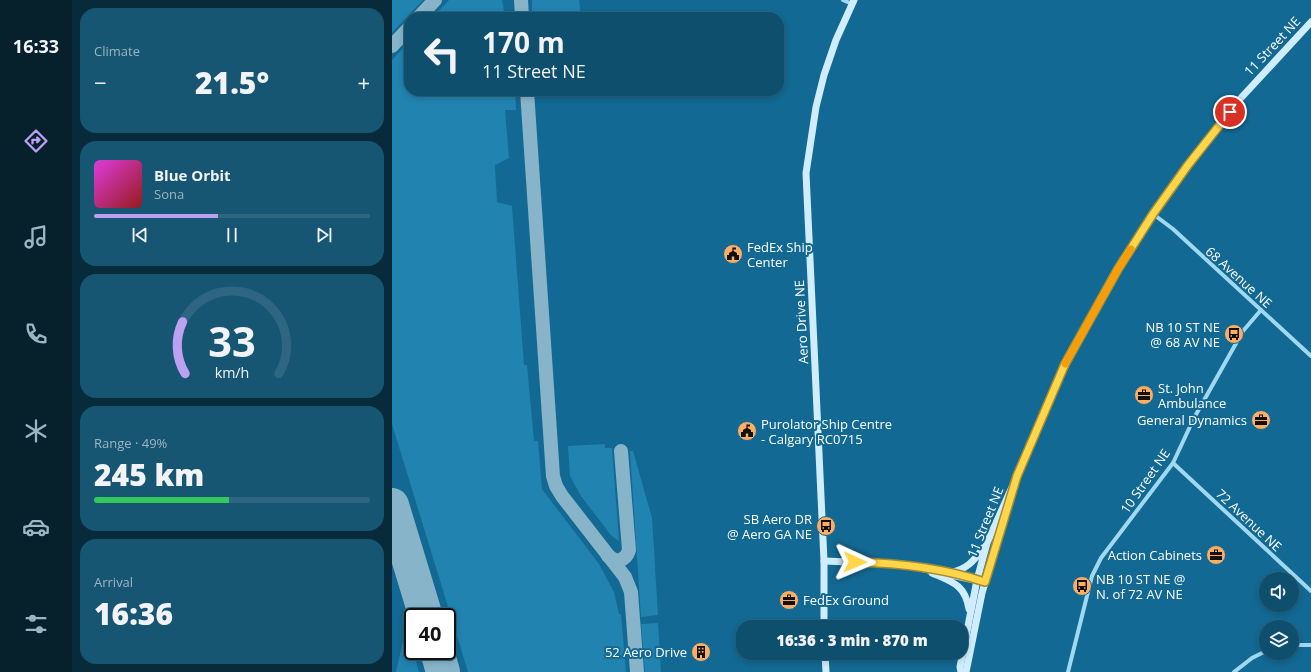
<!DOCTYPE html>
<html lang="en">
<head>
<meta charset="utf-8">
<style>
	body { margin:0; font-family:"Open Sans",sans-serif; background:#175673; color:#f1f3f6; height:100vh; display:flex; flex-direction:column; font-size:15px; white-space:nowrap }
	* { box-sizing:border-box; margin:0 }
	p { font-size:13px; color:#9bb5c2 }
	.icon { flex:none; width:22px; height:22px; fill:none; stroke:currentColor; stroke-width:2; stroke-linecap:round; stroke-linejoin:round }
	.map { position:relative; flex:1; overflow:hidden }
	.details { display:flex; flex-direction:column; gap:8px; padding:8px; background:#082b3c; width:320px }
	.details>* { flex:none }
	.guide { position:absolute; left:12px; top:12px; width:380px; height:84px; border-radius:16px; box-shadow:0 2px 6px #0003,0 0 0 1px #2e6681; background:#0e4f6e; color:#f1f3f6; overflow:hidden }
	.controls { position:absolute; left:867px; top:572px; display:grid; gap:8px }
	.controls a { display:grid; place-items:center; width:40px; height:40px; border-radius:50%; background:#0e4f6e; box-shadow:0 2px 6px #0003,0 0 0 1px #2e6681; font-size:20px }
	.speed { position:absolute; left:12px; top:608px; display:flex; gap:8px; font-size:20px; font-weight:700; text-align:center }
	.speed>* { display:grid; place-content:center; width:52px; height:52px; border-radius:50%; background:#0e4f6e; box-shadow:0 2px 6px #0003,0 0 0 1px #2e6681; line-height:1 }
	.speed .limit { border:2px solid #111; border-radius:6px; background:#fff; color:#111 }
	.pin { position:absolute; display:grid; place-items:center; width:34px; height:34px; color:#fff; margin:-17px; border:2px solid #fff; border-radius:50%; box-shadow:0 1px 4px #0007 }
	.me { position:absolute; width:44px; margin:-22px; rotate:91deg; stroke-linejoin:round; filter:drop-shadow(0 0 3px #0008) }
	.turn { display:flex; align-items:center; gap:14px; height:84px; padding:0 12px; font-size:18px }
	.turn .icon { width:52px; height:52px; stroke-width:2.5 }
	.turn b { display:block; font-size:28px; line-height:34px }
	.big { font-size:30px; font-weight:800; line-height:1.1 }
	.details .card { flex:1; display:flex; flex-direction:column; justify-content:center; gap:6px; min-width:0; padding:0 14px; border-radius:16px; background:#175673 }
	.details .dial { align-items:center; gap:0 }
	.dial svg { height:104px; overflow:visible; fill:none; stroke:#2e6681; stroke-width:7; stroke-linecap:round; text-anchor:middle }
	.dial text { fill:#f1f3f6; stroke:none }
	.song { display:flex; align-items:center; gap:12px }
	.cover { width:48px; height:48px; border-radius:6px; background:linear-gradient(135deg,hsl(300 70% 55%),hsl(0 70% 35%)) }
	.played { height:4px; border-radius:2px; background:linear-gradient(90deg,#bca0f2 45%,#2e6681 45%) }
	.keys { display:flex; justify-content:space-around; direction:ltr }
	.heat { display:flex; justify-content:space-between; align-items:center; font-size:22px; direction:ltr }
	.charge { height:6px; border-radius:3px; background:linear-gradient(90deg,#34c759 49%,#2e6681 0) }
	.trip { position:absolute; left:344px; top:620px; width:232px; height:40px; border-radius:16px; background:#0e4f6e; box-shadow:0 2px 6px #0003,0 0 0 1px #2e6681; font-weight:800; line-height:40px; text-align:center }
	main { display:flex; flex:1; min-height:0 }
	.dock { display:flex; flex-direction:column; width:72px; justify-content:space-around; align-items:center; background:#06202c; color:#9bb5c2 }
	.dock .icon { width:28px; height:28px }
	.dock .current { color:#bca0f2 }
	.dock b { font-size:18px; color:#f1f3f6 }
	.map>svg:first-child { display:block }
	.green { fill:#2183b0 }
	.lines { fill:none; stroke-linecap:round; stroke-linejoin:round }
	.taxiway { stroke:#88b4c9; stroke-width:14 }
	.runway { stroke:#88b4c9; stroke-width:34 }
	.street { stroke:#a0d8f2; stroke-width:4 }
	.secondary { stroke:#cfedfc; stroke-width:7 }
	.route-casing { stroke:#a68a30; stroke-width:10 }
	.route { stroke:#ffd54a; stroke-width:7 }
	.slow { stroke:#f59e0b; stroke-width:7 }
	.labels { text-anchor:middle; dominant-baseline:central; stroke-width:4; stroke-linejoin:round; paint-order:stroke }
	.street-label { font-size:13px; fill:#fff; stroke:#126993 }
	.poi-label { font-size:13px; fill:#fff; stroke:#126993; text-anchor:start }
</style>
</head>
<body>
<main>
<nav class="dock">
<b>16:33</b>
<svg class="icon current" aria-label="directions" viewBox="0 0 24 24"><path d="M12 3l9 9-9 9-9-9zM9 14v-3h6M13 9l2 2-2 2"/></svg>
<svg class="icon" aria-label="music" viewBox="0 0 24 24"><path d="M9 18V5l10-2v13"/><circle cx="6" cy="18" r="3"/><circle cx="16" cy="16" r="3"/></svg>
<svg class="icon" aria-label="phone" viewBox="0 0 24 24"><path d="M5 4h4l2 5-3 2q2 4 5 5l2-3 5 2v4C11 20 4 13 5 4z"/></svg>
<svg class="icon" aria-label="climate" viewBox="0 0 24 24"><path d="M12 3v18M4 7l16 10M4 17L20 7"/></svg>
<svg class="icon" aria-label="car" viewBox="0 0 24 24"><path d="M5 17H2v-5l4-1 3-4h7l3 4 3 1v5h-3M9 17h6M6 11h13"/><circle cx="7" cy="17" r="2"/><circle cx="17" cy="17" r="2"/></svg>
<svg class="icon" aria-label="filters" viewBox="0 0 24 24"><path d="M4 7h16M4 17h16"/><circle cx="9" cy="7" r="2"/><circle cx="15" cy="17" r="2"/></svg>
</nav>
<section class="details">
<div class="card"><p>Climate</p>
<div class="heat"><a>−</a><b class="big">21.5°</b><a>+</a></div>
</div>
<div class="card">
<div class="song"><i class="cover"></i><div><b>Blue Orbit</b><p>Sona</p></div></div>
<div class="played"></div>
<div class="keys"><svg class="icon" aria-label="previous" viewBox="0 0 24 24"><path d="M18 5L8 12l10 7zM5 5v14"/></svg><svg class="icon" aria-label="pause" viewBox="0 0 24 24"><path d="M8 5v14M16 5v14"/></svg><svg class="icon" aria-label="next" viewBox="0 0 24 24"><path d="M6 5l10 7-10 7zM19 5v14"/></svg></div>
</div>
<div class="card dial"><svg viewBox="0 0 100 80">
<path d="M14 69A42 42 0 1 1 86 69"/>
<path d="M14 69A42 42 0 0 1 12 29" stroke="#bca0f2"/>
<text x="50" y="56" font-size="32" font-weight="700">33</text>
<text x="50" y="72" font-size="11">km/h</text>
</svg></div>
<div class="card"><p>Range · 49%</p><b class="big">245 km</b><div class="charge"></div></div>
<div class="card"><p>Arrival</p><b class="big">16:36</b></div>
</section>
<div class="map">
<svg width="919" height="672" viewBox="0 0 919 672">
	<rect width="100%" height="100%" fill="#126993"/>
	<g class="green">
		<path d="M 0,0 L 31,0 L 0,33 Z"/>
		<path d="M 57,0 L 110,0 L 113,17 L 41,17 Z"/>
		<path d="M 140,0 L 187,0 L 189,17 L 140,17 Z"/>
		<path d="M 17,42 L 17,91 L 123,91 L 124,110 L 113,110 L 117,158 L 103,165 L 105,202 L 120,206 L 132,365 L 135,365 L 142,441 L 146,441 L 150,489 L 207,564 L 222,592 L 227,614 L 229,614 L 234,672 L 76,672 L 0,424 L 0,60 Z"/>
		<path d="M 213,444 L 213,448 L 220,448 L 227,541 L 221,537 L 218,534 L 189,496 L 178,476 L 176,446 Z"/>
		<path d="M 238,451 L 241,451 L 260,518 L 266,615 L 249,617 Z"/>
		<path d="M 266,623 L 269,672 L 253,672 L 249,624 Z"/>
		<path d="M 14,628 L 27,672 L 4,672 Z"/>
	</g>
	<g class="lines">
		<g class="taxiway">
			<path d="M 129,0 L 130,17"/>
			<path d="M 27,17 L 43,0"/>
			<path d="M 0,46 L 17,28"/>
			<path d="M 135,91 L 161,476 L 164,486 L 170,496 L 233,577 L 239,592 L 245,672"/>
			<path d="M 216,556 L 224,561 C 231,560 235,557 237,550 L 229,451"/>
		</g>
		<g class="runway">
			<path d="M 0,505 L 34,617"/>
			<path d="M 45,651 L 51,672"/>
		</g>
		<g class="street">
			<path d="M 451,0 L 460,4"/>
			<path d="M 761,214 L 781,229 L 919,356"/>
			<path d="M 781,463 L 919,591"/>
			<path d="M 900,645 L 919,645"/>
			<path d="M 676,672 L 700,576 L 709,558 L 781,463 L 802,418 L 851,331 L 869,310"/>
			<path d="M 842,672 L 860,658 L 874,651"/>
		</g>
		<g class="secondary">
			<path d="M 432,561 L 510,564 L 587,581"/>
			<path d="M 559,572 C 574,570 582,561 591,548"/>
			<path d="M 540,573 C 561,582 573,585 577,609"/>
			<path d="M 432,627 L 432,561 L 414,173 L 424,107 L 432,75 L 444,40 L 462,0"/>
			<path d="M 433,653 L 434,672"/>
			<path d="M 569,672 L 568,667 L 585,580 L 595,543 L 625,476 L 673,364 L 726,269 L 775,194 L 848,99 L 919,22"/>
			<path d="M 574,672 L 590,593 L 618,499"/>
		</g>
	</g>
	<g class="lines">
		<g class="route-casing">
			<path id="route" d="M 463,562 C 507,563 551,568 593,582 L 625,476 L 673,364 L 726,269 L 761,214 L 796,165 L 838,112"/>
		</g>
		<use href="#route" class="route"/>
		<path class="slow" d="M 673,364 L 726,269 L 739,249"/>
	</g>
	<defs>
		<g id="civic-disc" transform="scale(1)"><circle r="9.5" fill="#ffad61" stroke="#126993"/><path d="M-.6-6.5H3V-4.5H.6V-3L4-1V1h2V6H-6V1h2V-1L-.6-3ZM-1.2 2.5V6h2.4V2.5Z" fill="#111"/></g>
		<g id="bus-disc" transform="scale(1)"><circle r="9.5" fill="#ffad61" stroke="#126993"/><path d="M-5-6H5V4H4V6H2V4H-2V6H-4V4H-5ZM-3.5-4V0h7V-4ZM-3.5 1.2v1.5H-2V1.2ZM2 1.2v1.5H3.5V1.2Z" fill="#111"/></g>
		<g id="office-disc" transform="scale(1)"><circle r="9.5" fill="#ffad61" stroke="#126993"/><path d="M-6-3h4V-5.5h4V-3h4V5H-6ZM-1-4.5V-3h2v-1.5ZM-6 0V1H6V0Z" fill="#111"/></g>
		<g id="building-disc" transform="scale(1)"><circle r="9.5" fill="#ffad61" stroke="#126993"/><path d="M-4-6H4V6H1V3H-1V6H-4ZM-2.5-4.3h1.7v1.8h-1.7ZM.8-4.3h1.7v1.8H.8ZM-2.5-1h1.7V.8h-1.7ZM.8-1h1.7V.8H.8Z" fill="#111"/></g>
	</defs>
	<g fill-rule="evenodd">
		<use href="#civic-disc" x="341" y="254"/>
		<use href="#bus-disc" x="842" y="334"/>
		<use href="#office-disc" x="752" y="395"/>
		<use href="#office-disc" x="869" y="420"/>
		<use href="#civic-disc" x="355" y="431"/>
		<use href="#bus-disc" x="434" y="526"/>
		<use href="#office-disc" x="824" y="555"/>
		<use href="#bus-disc" x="690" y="586"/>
		<use href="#office-disc" x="397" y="600"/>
		<use href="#building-disc" x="309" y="652"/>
	</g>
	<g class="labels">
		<g class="street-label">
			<text transform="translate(880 46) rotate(-47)">11 Street NE</text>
			<text transform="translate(847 277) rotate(42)">68 Avenue NE</text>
			<text transform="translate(409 322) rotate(-93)">Aero Drive NE</text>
			<text transform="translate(753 481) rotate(-55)">10 Street NE</text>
			<text transform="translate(857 520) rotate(43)">72 Avenue NE</text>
			<text transform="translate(593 522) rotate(-68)">11 Street NE</text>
		</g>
		<g class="poi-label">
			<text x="355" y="247">FedEx Ship<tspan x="355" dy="15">Center</tspan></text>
			<text x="828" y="327" text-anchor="end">NB 10 ST NE<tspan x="828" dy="15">@ 68 AV NE</tspan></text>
			<text x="766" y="388">St. John<tspan x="766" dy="15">Ambulance</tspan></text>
			<text x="855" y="420" text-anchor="end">General Dynamics</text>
			<text x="369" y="424">Purolator Ship Centre<tspan x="369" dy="15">- Calgary RC0715</tspan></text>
			<text x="420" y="519" text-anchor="end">SB Aero DR<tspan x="420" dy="15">@ Aero GA NE</tspan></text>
			<text x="810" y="555" text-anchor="end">Action Cabinets</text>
			<text x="704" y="579">NB 10 ST NE @<tspan x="704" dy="15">N. of 72 AV NE</tspan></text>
			<text x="411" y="600">FedEx Ground</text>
			<text x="295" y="652" text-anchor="end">52 Aero Drive</text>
		</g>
	</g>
</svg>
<div class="controls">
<a><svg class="icon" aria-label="sound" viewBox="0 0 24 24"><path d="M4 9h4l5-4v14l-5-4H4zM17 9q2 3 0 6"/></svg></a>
<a><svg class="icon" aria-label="layers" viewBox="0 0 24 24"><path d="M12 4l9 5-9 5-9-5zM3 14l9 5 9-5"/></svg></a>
</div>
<div class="speed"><div class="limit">40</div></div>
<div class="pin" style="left:838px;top:112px;background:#d93025"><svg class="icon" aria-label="arrive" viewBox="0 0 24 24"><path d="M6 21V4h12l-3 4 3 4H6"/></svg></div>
<svg class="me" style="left:463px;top:562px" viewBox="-20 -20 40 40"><path d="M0-17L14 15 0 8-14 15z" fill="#ffd54a" stroke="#fff" stroke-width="4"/></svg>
<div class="trip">16:36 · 3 min · 870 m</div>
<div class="guide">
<div class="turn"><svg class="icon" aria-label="left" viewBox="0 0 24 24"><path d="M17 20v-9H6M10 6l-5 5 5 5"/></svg><div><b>170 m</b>11 Street NE</div></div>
</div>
</div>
</main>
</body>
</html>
